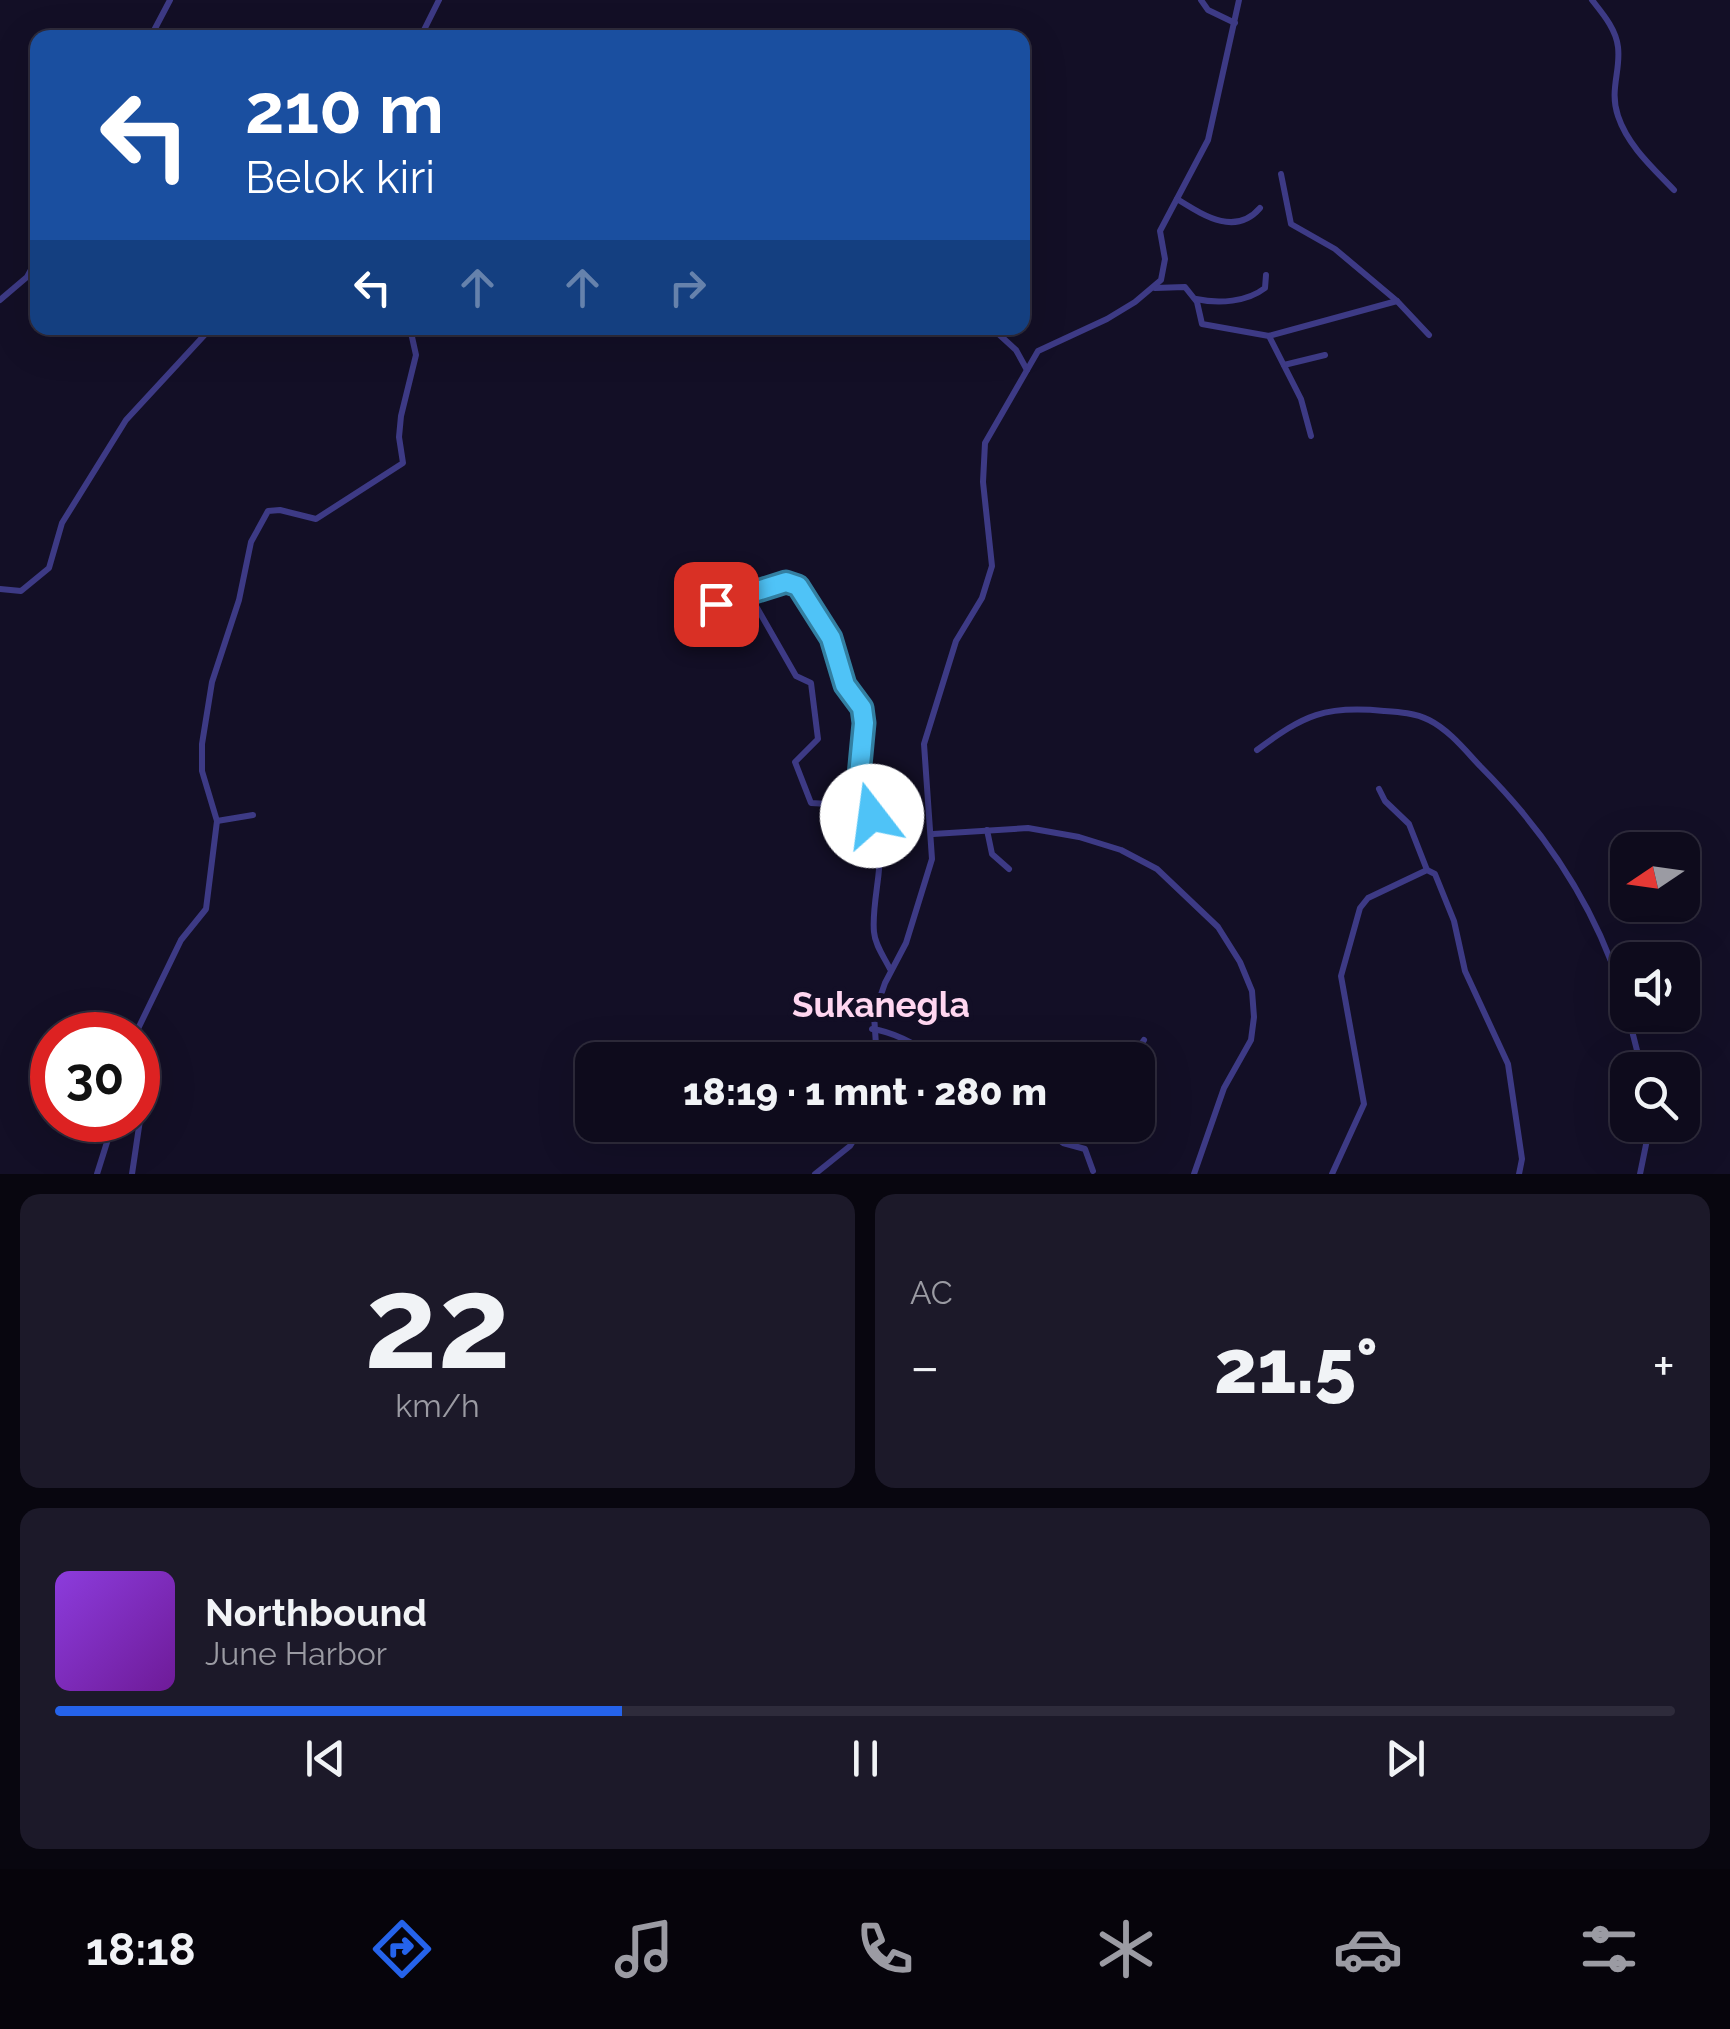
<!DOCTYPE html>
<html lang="id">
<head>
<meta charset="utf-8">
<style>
	body { margin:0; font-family:Raleway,sans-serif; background:#1c1929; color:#f1f3f6; height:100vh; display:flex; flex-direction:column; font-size:38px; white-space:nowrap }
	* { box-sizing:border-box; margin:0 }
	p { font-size:32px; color:#9b9ba3 }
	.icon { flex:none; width:55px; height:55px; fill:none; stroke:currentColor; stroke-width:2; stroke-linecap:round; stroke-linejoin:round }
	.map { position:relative; height:1174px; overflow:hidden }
	.details { display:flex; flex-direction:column; gap:20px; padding:20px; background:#08060f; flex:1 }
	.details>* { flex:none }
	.top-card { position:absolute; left:30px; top:30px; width:1000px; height:305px; border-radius:20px; box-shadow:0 10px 40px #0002,0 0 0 2px #2e2b3b; background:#1a4fa0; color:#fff; overflow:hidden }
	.needle { width:65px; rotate:257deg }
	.controls { position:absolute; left:1610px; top:832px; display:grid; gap:20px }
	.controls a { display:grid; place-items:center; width:90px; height:90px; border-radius:20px; background:#0e0b1c; box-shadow:0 10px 40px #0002,0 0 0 2px #2e2b3b; font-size:50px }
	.speed { position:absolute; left:30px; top:1012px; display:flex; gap:20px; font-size:50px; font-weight:700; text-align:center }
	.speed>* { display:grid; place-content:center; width:130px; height:130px; border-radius:50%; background:#0e0b1c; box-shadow:0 10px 40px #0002,0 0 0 2px #2e2b3b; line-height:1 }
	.speed .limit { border:15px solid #d22; background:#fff; color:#111 }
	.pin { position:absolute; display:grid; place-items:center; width:85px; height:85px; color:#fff; margin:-42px; border-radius:20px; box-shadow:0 5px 15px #0006 }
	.me { position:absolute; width:110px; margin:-55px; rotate:345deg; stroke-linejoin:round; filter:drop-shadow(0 0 8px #0008) }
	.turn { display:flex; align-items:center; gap:35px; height:210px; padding:0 50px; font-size:45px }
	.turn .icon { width:130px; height:130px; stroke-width:2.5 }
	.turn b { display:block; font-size:70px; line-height:85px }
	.lanes { display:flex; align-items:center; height:95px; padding:0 50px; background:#0003; justify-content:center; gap:50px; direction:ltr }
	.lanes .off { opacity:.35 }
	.big { font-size:75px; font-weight:800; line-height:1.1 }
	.details .widget { flex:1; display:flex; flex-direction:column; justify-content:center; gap:15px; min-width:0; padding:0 35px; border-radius:20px; background:#1c1929 }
	.details .dial { align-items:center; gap:0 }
	.dial b { font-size:130px; line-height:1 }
	.song { display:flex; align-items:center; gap:30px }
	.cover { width:120px; height:120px; border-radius:15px; background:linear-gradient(135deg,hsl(270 70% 55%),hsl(280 70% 35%)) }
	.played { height:10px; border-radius:5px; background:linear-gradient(90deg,#2563eb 35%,#2e2b3b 35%) }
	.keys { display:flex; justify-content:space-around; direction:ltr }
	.heat { display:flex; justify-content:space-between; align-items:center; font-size:55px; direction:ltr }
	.details .tiles { flex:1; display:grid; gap:20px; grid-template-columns:1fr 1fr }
	.widget:last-child { grid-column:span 2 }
	.trip { position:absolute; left:575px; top:1042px; width:580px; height:100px; border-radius:20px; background:#0e0b1c; box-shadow:0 10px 40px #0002,0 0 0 2px #2e2b3b; font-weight:800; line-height:100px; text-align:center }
	.dock { display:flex; height:160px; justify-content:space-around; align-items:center; background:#06040b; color:#9b9ba3 }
	.dock .icon { width:70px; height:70px }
	.dock .selected { color:#2563eb }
	.dock b { font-size:45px; color:#f1f3f6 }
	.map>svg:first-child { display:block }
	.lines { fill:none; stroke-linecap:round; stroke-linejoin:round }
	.street { stroke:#3d3a85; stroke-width:6 }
	.route-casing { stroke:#337fa1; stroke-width:25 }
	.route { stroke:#4fc3f7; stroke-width:18 }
	.labels { text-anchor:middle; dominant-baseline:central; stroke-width:10; stroke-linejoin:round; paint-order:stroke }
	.quarter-label { font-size:35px; font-weight:bold; fill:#ffd6f0; stroke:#130f26 }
</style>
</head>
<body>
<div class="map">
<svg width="1730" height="1174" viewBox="0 0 1730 1174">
	<rect width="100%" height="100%" fill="#130f26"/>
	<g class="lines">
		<g class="street">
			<path d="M 1201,0 L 1208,10 L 1235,23"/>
			<path d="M 1592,0 C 1603,14 1616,29 1618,47 C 1621,71 1609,90 1618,116 C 1628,146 1653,168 1674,190"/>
			<path d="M 150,38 L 170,0"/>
			<path d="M 420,38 L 439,0"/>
			<path d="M 1281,174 L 1291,224 L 1335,249 L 1397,301 L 1429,335"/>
			<path d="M 1177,199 C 1203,215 1235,237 1260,208"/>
			<path d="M 1155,288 L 1185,287 L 1197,302 L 1202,324 L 1269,336 L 1397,301"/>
			<path d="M 1196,299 C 1219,304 1247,302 1265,288 L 1266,275"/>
			<path d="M 0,300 L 27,277 L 38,257"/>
			<path d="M 992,328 L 1016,350 L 1027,370"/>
			<path d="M 1269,336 L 1301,399 L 1311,436"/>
			<path d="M 1284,365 L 1325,355"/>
			<path d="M 0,589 L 21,591 L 49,568 L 62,523 L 126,420 L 211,328"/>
			<path d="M 748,592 L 796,676 L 811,683 L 818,739 L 795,762 L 811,803 L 864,806 C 896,837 870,893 874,932 C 875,945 884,957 890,969"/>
			<path d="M 716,603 L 786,582 L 799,587 L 831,638 L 845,685 L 862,708 L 864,723 L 859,775 L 869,809"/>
			<path d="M 1257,750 C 1304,715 1325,705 1384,711 C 1399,712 1415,713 1429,720 C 1449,730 1465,750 1480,766 C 1550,836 1603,917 1628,1014"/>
			<path d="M 1379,789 L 1385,801 L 1409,824 L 1427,870"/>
			<path d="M 217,821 L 253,815"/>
			<path d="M 987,830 L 992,854 L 1009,869"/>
			<path d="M 933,834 L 1028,828 L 1079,837 L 1121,850 L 1157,869 L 1218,927 L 1240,962 L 1252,991 L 1254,1017 L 1251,1040 L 1224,1088 L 1194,1174"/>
			<path d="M 1628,1015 L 1642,1070"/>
			<path d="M 872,1029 C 895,1032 919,1046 939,1060"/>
			<path d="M 135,1035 L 181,940 L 206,909 L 217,821 L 202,771 L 202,744 L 212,682 L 239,600 L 251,542 L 268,511 L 280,510 L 316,519 L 403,463 L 399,437 L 401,416 L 416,355 L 410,328"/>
			<path d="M 877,1060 L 874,1015 L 885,983 L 906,943 L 932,859 L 924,744 L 956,641 L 982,598 L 992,566 L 983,482 L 985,443 L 1038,351 L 1107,319 L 1135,302 L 1161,280 L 1165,259 L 1160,231 L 1208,140 L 1239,0"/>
			<path d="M 1130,1060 L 1144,1040"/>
			<path d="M 1138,1115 L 1149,1123"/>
			<path d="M 1035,1125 L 1072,1129 L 1084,1125"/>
			<path d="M 1041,1126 L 1063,1143 L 1085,1149 L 1093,1171"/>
			<path d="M 97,1174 L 114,1120"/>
			<path d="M 132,1174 L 140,1120 L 138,1080"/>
			<path d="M 815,1174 L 850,1146 L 863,1125"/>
			<path d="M 1332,1174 L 1364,1104 L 1341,976 L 1360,908 L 1368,898 L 1427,870 L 1435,874 L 1454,921 L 1465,971 L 1508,1064 L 1522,1159 L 1519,1174"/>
			<path d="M 1640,1174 L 1650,1125"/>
		</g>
	</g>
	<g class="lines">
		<g class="route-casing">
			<path id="route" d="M 716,604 L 786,582 L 798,586 L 831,638 L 845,685 L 862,708 L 864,723 L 859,776 L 872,816"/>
		</g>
		<use href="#route" class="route"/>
	</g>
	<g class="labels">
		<g class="quarter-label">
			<text x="881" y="1004">Sukanegla</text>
		</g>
	</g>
</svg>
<div class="controls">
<a><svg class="needle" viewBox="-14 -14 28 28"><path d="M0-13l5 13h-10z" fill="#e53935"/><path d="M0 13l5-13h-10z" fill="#9b9ba3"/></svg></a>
<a><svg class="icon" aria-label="sound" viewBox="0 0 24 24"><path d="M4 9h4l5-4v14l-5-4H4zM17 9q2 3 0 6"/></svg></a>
<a><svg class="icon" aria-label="search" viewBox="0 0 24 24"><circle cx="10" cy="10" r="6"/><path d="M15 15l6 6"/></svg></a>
</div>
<div class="speed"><div class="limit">30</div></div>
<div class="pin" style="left:716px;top:604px;background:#d93025"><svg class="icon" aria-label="arrive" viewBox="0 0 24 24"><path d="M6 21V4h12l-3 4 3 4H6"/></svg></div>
<svg class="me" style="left:872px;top:816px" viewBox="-20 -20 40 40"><circle r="19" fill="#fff"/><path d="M0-13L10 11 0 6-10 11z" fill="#4fc3f7"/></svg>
<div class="trip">18:19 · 1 mnt · 280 m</div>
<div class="top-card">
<div class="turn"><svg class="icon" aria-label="left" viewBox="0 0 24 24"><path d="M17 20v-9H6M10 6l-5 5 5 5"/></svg><div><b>210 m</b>Belok kiri</div></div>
<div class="lanes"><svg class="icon" aria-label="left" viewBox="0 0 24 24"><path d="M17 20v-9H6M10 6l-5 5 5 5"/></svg><svg class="icon off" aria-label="ahead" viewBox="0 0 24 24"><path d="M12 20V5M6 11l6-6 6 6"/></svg><svg class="icon off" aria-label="ahead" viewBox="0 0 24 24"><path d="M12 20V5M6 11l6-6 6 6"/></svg><svg class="icon off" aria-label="right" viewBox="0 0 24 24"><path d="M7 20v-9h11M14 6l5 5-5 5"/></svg></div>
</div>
</div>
<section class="details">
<div class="tiles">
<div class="widget dial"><b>22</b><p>km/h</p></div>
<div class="widget"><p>AC</p>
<div class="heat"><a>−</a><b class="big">21.5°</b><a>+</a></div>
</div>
<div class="widget">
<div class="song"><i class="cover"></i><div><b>Northbound</b><p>June Harbor</p></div></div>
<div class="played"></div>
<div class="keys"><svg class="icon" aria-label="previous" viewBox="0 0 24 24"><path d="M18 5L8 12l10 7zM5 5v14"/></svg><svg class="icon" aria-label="pause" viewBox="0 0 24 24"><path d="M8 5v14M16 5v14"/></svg><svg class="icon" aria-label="next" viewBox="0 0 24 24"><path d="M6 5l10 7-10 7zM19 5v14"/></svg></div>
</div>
</div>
</section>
<nav class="dock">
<b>18:18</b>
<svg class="icon selected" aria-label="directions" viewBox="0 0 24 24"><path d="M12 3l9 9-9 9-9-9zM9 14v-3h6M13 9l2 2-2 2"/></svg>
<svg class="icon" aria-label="music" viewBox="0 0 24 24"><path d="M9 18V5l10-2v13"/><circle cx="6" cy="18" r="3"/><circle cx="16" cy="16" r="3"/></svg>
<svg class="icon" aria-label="phone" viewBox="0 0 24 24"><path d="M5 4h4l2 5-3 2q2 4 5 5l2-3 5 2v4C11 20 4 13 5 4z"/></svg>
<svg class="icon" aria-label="climate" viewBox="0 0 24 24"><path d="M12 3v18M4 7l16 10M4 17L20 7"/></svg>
<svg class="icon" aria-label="car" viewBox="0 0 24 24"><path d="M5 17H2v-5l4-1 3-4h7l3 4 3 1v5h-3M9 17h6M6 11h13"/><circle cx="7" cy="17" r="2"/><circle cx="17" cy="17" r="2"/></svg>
<svg class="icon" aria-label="filters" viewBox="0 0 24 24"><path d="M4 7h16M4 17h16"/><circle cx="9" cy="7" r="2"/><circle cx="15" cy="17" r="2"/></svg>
</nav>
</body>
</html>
